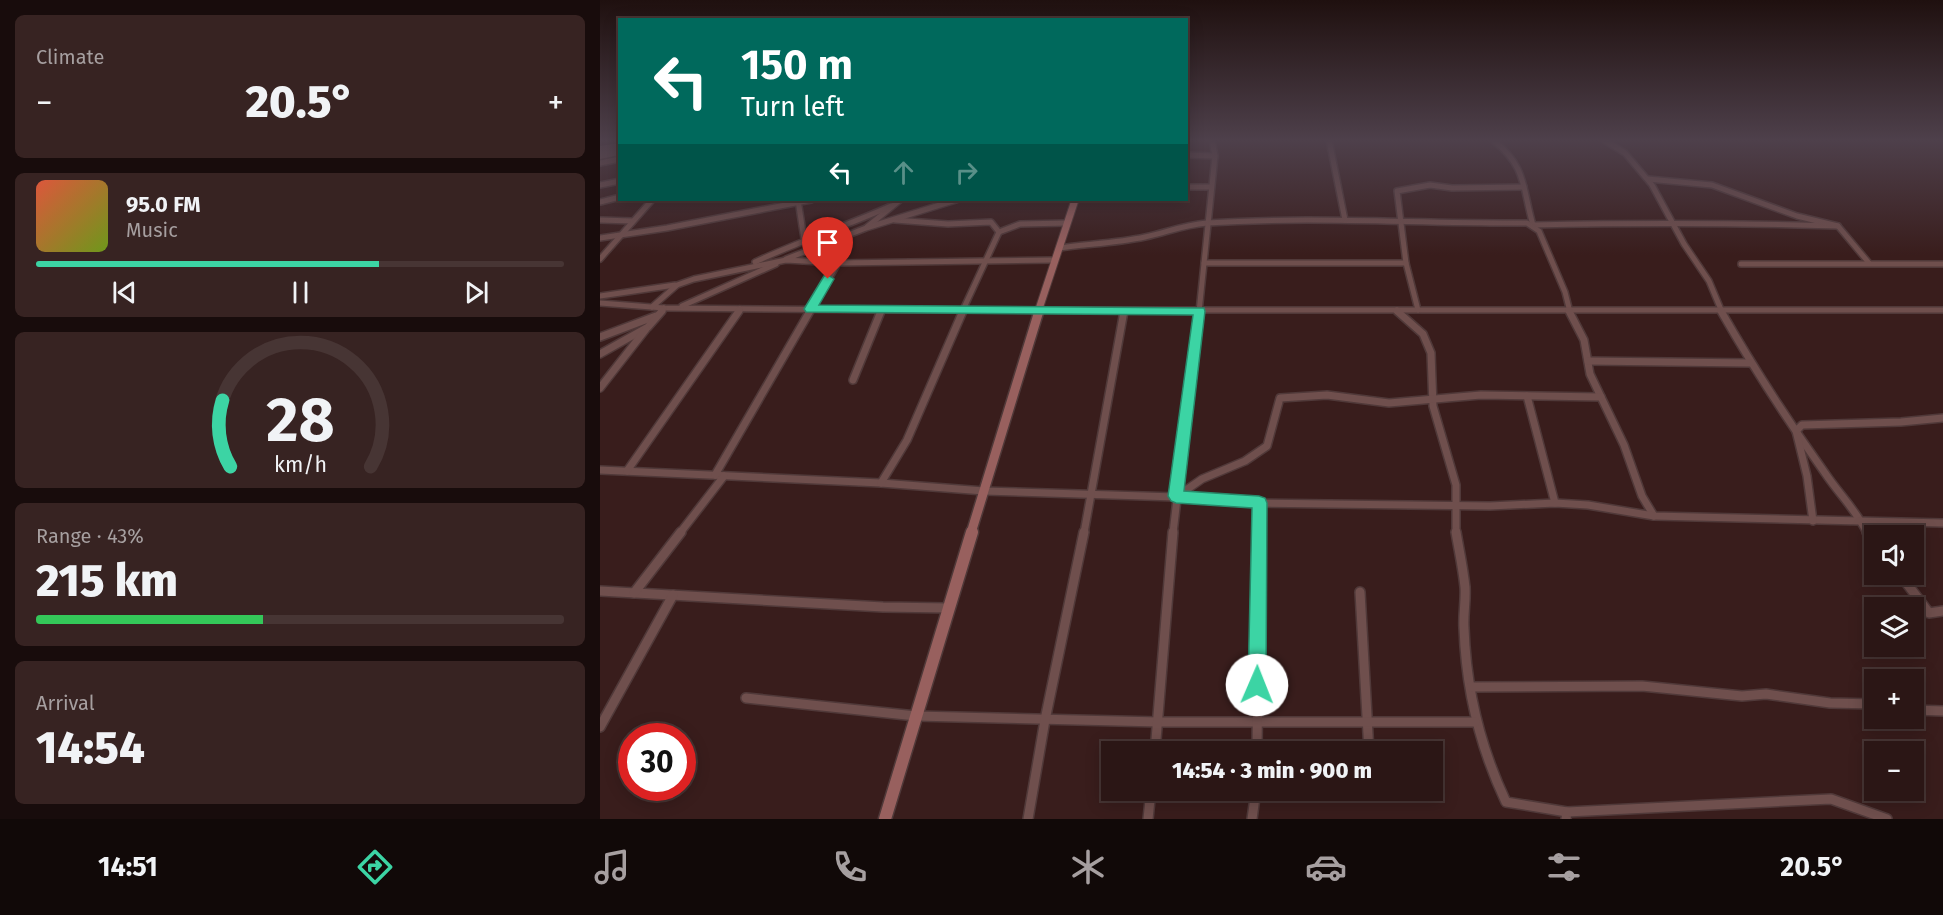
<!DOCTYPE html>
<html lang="en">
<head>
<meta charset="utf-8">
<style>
	body { margin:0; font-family:"Fira Sans",sans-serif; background:#372322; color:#f1f3f6; height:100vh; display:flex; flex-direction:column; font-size:22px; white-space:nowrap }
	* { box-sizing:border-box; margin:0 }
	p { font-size:20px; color:#a69fa0 }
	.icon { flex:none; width:33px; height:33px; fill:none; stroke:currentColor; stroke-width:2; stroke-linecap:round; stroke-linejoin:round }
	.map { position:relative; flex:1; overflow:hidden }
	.panel { display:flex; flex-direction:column; gap:15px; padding:15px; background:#180c0c; width:600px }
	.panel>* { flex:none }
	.top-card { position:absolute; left:18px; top:18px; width:570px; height:183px; border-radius:0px; box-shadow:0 3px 15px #0003,0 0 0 2px #473534; background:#00695c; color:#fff; overflow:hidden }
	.tools { position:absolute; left:1264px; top:525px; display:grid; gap:12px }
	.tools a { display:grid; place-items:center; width:60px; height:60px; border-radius:0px; background:#2b1615; box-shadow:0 3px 15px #0003,0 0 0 2px #473534; font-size:30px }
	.speed { position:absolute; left:18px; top:723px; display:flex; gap:12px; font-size:30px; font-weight:700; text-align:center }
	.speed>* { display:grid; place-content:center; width:78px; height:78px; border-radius:50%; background:#2b1615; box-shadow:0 3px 15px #0003,0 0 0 2px #473534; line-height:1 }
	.speed .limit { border:9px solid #d22; background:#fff; color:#111 }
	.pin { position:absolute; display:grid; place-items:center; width:51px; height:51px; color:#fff; margin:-62px -26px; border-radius:50% 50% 50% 0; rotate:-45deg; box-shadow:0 0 6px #0007 }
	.pin .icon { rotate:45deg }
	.me { position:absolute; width:66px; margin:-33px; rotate:1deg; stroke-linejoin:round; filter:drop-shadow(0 0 4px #0008) }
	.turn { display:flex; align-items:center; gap:21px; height:126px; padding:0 24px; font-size:27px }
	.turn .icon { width:78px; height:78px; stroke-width:2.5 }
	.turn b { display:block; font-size:42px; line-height:51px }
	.lanes { display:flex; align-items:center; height:57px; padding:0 24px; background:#0003; justify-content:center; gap:30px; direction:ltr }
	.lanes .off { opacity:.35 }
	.big { font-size:45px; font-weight:800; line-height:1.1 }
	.panel .widget { flex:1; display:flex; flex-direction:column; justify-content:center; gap:9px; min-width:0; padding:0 21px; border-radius:9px; background:#372322 }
	.panel .dial { align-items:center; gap:0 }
	.dial svg { height:156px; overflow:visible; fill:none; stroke:#473534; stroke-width:7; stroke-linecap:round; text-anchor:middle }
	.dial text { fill:#f1f3f6; stroke:none }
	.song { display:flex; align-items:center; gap:18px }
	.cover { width:72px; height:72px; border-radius:9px; background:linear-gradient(135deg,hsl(10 70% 55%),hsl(80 70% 35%)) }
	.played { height:6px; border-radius:3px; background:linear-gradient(90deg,#3cd4a4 65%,#473534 65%) }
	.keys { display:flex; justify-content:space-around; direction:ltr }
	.heat { display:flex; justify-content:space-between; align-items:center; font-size:33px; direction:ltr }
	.charge { height:9px; border-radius:4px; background:linear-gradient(90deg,#34c759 43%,#473534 0) }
	.trip { position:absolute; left:501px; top:741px; width:342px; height:60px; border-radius:0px; background:#2b1615; box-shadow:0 3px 15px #0003,0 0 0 2px #473534; font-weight:800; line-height:60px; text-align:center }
	.dock { display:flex; height:96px; justify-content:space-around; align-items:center; background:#110908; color:#a69fa0 }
	.dock .icon { width:42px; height:42px }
	.dock .current { color:#3cd4a4 }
	.dock b { font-size:27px; color:#f1f3f6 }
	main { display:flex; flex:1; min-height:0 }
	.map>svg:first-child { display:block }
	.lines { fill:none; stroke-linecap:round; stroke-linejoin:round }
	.runway { fill:#6e5454; fill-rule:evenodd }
	.street-far2-casing { stroke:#503939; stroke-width:8 }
	.street-far1-casing { stroke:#503939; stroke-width:10 }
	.street-casing { stroke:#503939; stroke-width:12 }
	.secondary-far2-casing { stroke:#503939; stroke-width:9 }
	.secondary-far1-casing { stroke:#503939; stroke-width:12 }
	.secondary-casing { stroke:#503939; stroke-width:15 }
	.street-far2 { stroke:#6f4f4d; stroke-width:5 }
	.street-far1 { stroke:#6f4f4d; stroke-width:7 }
	.street { stroke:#6f4f4d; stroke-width:9 }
	.secondary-far2 { stroke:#98605e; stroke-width:7 }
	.secondary-far1 { stroke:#98605e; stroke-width:9 }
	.secondary { stroke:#98605e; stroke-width:12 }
	.route { fill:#3cd4a4; stroke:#278a6b; stroke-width:1.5 }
</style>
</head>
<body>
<main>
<section class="panel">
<div class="widget"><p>Climate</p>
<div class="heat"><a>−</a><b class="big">20.5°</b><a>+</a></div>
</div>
<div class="widget">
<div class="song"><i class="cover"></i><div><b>95.0 FM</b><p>Music</p></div></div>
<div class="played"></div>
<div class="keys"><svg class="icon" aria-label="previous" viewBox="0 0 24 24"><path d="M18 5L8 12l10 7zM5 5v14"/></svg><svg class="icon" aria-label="pause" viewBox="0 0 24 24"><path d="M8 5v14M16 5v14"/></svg><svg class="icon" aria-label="next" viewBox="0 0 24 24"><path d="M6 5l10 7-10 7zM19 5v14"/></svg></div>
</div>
<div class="widget dial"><svg viewBox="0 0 100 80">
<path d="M14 69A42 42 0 1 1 86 69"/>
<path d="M14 69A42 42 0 0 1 10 35" stroke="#3cd4a4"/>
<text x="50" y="56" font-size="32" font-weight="700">28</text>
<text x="50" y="72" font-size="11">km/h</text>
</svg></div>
<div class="widget"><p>Range · 43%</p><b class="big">215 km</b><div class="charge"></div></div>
<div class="widget"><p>Arrival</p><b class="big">14:54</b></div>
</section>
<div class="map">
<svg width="1343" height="819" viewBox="0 0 1343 819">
	<rect width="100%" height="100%" fill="#391d1c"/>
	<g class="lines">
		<path class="runway" d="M 20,143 L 20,163 L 0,166 L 0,146 Z"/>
		<g class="street-far2-casing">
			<g id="street-far2">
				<path d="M 729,140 L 745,220"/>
				<path d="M 893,140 C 927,167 922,187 933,225 C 1035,223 1136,223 1238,226"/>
				<path d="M 1004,140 L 1025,153 L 1052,185 L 1084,244 L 1109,281 L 1122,312"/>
				<path d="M 586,155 L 615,156"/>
				<path d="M 0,163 L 20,159"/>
				<path d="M 1048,179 L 1112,185 L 1197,216 L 1238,226 L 1269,263"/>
				<path d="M 0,185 L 20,181"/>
				<path d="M 586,187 L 610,187"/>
				<path d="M 198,200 L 204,239 L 211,248"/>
				<path d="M 0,202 L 20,197"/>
				<path d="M 0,220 L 33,221"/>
				<path d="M 295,220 L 348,224 L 391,222 L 399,232 L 420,224 L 467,223"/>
				<path d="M 267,227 L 300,200"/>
				<path d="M 0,238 L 67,228 L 211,200"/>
				<path d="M 459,248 C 487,244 517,243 545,237 C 568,232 583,225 607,223 C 714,216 821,224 927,223 L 939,231 L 965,292 L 970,312"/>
				<path d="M 0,259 L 52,200"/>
				<path d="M 186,259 L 266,228 L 356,200"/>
				<path d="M 155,262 C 200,241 246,226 291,206"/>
				<path d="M 604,263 L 806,263"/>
				<path d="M 1141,264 L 1343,264"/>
				<path d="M 0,296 L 75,285"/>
				<path d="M 0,303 L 64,308 L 281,310 L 1343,310"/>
				<path d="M 82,306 L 176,264"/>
				<path d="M 52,307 L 77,285 L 94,279 L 186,260 L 238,263 L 455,260"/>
				<path d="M 818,310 L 806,263 L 797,191 L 830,185 L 852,188 L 924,187"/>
				<path d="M 61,312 L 64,308"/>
				<path d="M 138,312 L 140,309"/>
				<path d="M 210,312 L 238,263"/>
				<path d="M 362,312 L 399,232"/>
				<path d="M 599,312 L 615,156 L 612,140"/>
			</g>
		</g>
		<g class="street-far1-casing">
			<g id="street-far1">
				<path d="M 797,311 L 823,334 L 831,353 L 833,406 L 856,485 L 856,533"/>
				<path d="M 969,311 L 984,340 L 990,374 L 1024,445 L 1042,496 L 1054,516"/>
				<path d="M 1121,311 C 1153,367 1188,421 1225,473 C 1239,494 1257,511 1267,533"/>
				<path d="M 0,337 L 56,316"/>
				<path d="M 0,354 L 48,327 L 62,311"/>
				<path d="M 988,361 L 1151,363"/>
				<path d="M 253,380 L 281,311"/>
				<path d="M 0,388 L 46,329"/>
				<path d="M 927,396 L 955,503"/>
				<path d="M 0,470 L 281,483 L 384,491 L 576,497 L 659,503 L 890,506 L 955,503 L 988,505 L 1054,516 L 1343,523"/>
				<path d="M 27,471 L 139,311"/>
				<path d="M 115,475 L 210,311"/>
				<path d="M 281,483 L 307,440 L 363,311"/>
				<path d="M 576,497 L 602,479 L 645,461 L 667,446 L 680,398 L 727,395 L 789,403 L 881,395 L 1001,397"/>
				<path d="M 1213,521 L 1207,476 L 1196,431 L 1202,425 L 1301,422 L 1343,418"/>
				<path d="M 80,533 L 124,476"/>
				<path d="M 484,533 L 524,311"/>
				<path d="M 573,533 L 599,311"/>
				<path d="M 659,533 L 659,503"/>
			</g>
		</g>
		<g class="street-casing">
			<g id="street">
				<path d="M 856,532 C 859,550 863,568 865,587 C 866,601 863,614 864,628 C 866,689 880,747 906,802 L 967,812"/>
				<path d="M 1267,532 L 1275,550"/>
				<path d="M 1296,574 L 1305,581 L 1329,613 L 1343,611"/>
				<path d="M 0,591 L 283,607 L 349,608"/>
				<path d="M 760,592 L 769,752"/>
				<path d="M 34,593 L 81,532"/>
				<path d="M 871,687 L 1042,686 L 1142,696 L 1166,694 L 1230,703 L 1275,704"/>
				<path d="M 146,698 L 316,716 L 559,722 L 875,722"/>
				<path d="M 1314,710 L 1343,711"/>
				<path d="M 0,727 L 73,595"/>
				<path d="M 555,752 L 573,532"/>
				<path d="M 657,752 L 659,532"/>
				<path d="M 428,819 L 445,720 L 484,532"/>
				<path d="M 548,819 L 551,790"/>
				<path d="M 652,819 L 656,790"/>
				<path d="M 966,819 L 967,812 L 1231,799 L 1287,819"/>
			</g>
		</g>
		<g class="secondary-far2-casing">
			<path id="secondary-far2" d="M 438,312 L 475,200"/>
		</g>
		<g class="secondary-far1-casing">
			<path id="secondary-far1" d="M 371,533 L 439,311"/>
		</g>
		<g class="secondary-casing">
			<path id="secondary" d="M 285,819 L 372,532"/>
		</g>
		<use href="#street-far2" class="street-far2"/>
		<use href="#street-far1" class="street-far1"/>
		<use href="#street" class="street"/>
		<use href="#secondary-far2" class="secondary-far2"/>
		<use href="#secondary-far1" class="secondary-far1"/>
		<use href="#secondary" class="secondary"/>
	</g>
	<linearGradient id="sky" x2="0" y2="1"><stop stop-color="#1f100f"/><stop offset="0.55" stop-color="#4e404b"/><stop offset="1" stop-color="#4e404b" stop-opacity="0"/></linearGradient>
	<rect width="1343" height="255" fill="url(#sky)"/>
	<path class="route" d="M 228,275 L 234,279 L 219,305 L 604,308 L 605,311 L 584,491 L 659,496 L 665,498 L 667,503 L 666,685 L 664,691 L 657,694 L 651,691 L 648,685 L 652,508 L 576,503 L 571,501 L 568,496 L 593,315 L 206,312 L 204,309 L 224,276 Z"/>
</svg>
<div class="tools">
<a><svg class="icon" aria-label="sound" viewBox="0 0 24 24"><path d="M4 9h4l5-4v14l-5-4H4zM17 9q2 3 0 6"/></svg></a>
<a><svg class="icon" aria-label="layers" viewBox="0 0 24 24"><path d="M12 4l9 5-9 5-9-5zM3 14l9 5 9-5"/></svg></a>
<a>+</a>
<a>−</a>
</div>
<div class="speed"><div class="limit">30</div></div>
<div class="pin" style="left:228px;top:279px;background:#d93025"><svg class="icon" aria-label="arrive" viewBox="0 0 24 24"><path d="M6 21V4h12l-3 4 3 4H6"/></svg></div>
<svg class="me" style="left:657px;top:685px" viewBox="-20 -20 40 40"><circle r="19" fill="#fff"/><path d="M0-13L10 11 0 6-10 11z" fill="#3cd4a4"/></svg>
<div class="trip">14:54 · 3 min · 900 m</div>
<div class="top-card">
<div class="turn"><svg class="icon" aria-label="left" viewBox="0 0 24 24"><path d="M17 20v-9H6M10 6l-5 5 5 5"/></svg><div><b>150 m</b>Turn left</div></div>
<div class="lanes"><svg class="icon" aria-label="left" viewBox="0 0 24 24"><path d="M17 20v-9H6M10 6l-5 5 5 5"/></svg><svg class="icon off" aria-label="ahead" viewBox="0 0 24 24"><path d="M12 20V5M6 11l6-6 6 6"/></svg><svg class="icon off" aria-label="right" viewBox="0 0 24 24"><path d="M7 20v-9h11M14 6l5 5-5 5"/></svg></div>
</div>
</div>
</main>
<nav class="dock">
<b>14:51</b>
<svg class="icon current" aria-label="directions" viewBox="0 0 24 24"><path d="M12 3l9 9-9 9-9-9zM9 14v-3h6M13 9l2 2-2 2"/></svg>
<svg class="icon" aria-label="music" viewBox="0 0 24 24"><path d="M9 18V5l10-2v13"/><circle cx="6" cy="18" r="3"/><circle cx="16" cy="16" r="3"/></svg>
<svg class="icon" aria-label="phone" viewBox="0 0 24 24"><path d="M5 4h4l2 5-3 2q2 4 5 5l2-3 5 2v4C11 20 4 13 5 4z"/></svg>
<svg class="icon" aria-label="climate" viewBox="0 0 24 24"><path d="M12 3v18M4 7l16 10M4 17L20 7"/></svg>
<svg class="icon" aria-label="car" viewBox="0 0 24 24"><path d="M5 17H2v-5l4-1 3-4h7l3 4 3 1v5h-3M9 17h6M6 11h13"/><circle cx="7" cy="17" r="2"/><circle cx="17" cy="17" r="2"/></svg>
<svg class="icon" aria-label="filters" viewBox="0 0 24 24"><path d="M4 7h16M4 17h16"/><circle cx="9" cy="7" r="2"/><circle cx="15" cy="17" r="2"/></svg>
<b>20.5°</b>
</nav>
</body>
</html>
